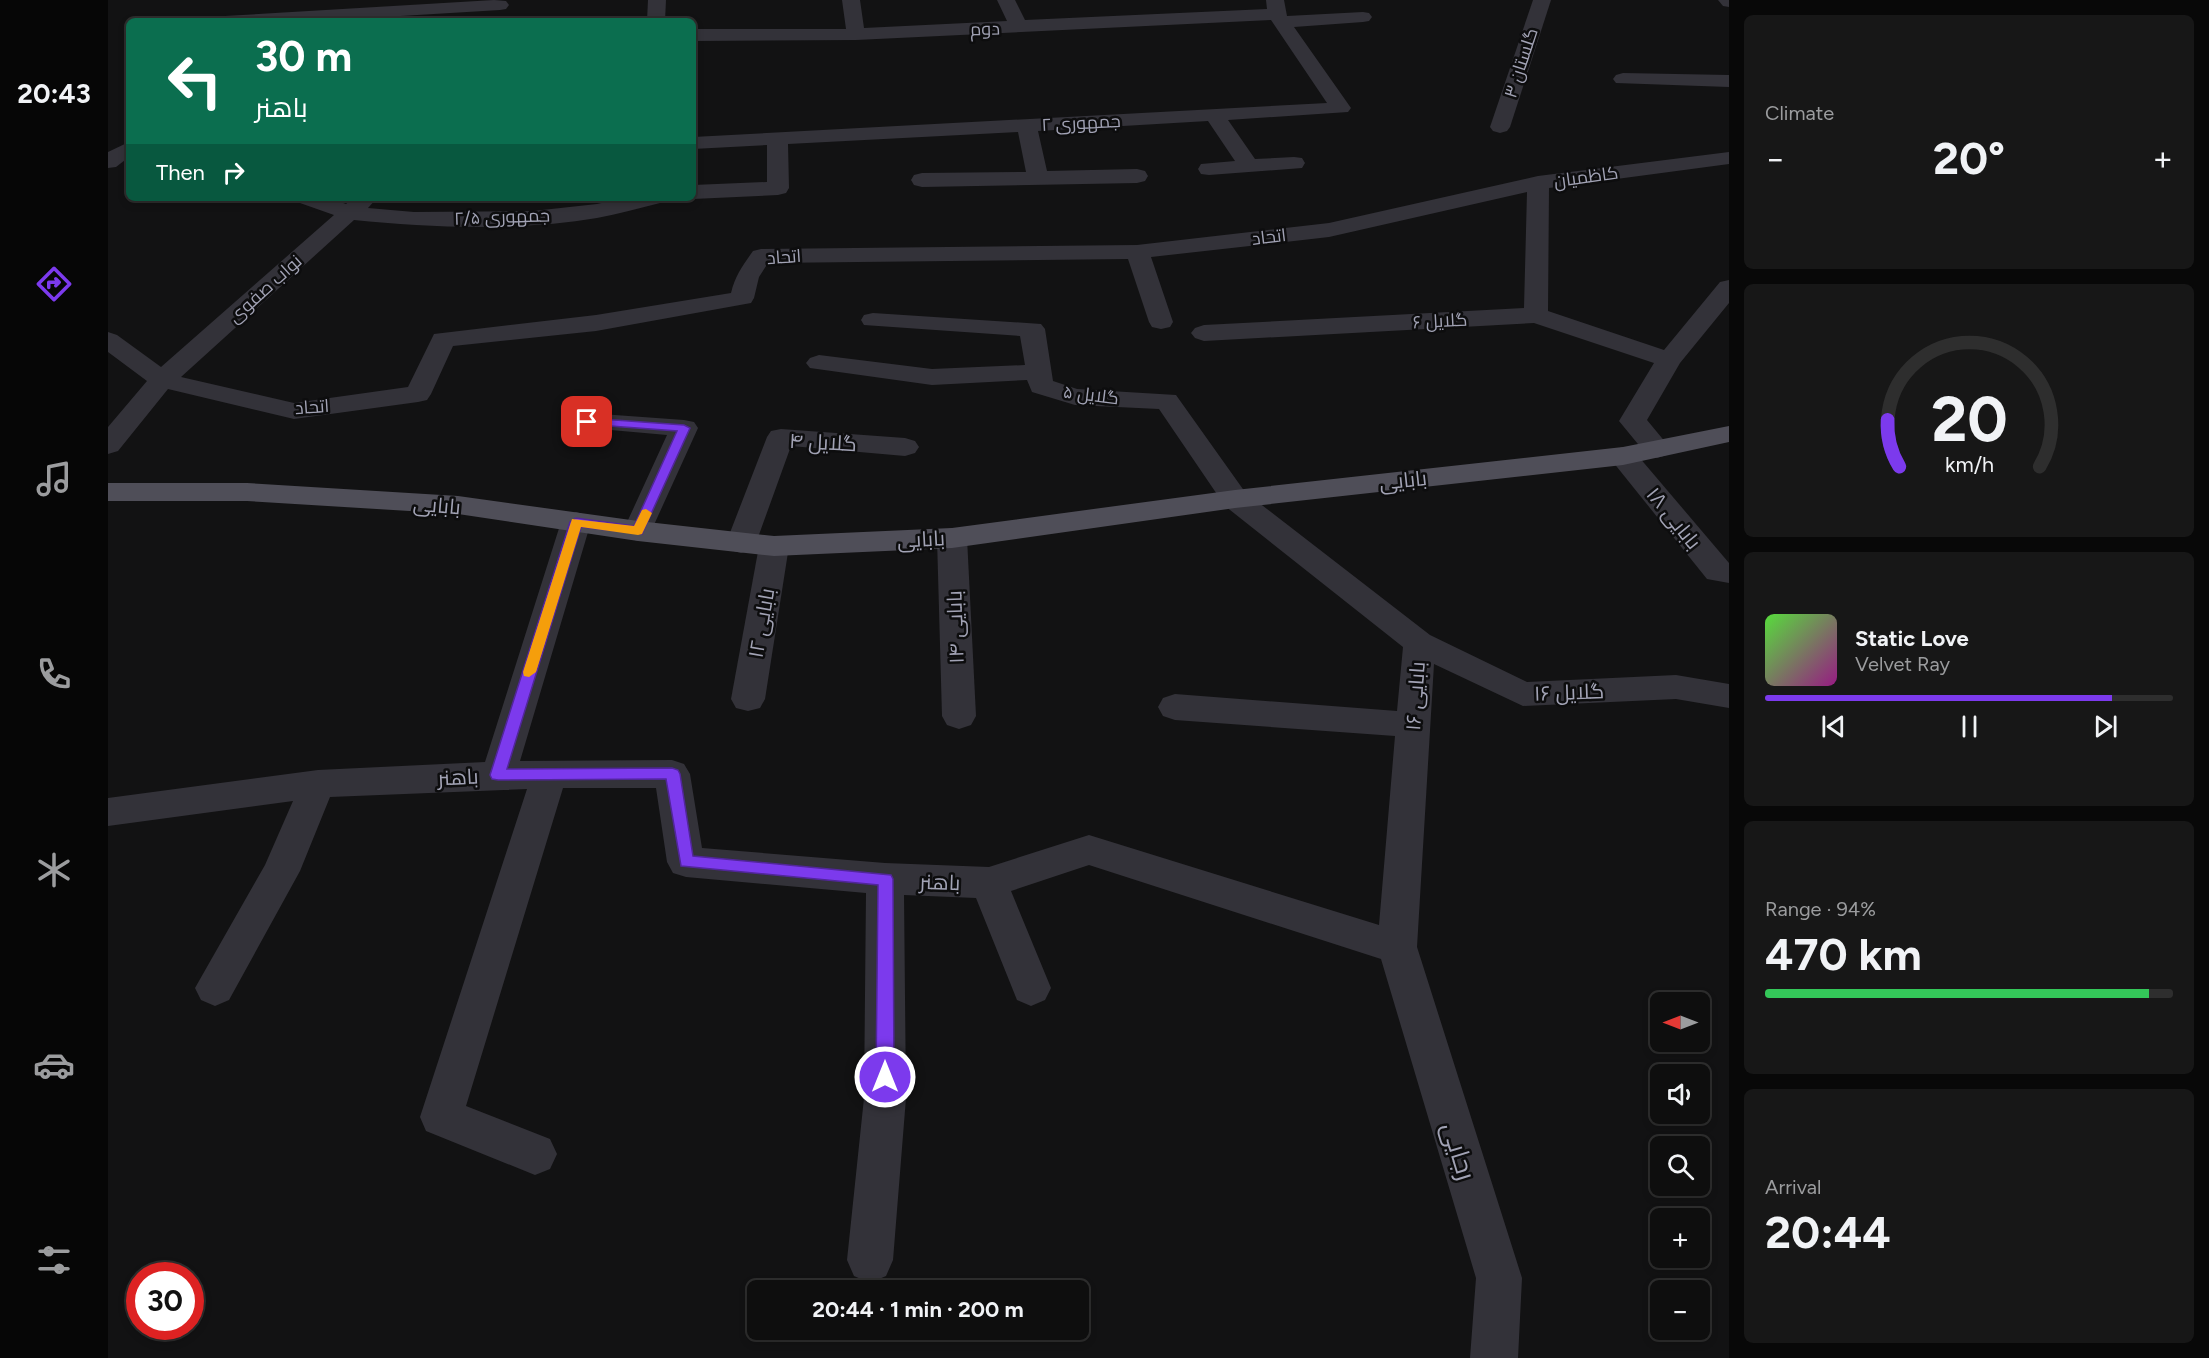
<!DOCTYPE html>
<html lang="en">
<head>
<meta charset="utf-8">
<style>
	body { margin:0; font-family:Figtree,Cairo,sans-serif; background:#171717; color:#f1f3f6; height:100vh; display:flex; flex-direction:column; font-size:22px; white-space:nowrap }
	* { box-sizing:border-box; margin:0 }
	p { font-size:20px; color:#9b9c9e }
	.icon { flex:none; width:33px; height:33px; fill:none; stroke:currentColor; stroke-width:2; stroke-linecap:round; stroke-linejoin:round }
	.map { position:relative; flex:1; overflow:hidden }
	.panel { display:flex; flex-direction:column; gap:15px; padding:15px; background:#080808; width:480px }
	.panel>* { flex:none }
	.guide { position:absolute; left:18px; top:18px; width:570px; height:183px; border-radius:9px; box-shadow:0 3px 9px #0003,0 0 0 2px #2e2e2e; background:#0b6e4f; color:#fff; overflow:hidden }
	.needle { width:39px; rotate:270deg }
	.buttons { position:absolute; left:1542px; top:992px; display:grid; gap:12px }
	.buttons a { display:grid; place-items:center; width:60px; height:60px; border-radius:9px; background:#0e0e0e; box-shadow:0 3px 9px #0003,0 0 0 2px #2e2e2e; font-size:30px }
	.speed { position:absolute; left:18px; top:1262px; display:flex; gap:12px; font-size:30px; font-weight:700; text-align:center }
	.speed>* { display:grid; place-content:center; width:78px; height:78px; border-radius:50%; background:#0e0e0e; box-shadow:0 3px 9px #0003,0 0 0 2px #2e2e2e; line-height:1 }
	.speed .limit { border:9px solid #d22; background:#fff; color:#111 }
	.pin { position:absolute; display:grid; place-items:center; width:51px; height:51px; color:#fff; margin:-26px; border-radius:12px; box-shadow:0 3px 9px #0006 }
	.me { position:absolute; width:66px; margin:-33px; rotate:0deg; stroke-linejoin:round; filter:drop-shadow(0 0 4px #0008) }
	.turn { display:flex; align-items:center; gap:21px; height:126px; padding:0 30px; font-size:27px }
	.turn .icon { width:78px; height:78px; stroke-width:2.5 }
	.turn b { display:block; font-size:42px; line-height:51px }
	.then { display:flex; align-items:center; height:57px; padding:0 30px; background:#0003; gap:12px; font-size:22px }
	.big { font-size:45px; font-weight:700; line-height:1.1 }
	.panel .widget { flex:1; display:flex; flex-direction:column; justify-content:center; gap:9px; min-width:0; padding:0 21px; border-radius:9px; background:#171717 }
	.panel .dial { align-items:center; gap:0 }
	.dial svg { height:156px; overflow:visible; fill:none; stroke:#2e2e2e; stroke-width:7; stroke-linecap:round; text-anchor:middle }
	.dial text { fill:#f1f3f6; stroke:none }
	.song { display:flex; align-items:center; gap:18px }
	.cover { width:72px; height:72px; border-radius:9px; background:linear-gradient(135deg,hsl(110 70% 55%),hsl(310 70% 35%)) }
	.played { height:6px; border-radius:3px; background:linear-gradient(90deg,#7c3aed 85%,#2e2e2e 85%) }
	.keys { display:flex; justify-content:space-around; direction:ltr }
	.heat { display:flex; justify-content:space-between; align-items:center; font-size:33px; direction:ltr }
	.charge { height:9px; border-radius:4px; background:linear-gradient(90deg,#34c759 94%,#2e2e2e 0) }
	.trip { position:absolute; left:639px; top:1280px; width:342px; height:60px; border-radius:9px; background:#0e0e0e; box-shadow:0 3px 9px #0003,0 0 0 2px #2e2e2e; font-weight:700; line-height:60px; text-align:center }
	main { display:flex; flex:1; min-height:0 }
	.tab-bar { display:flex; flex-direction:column; width:108px; justify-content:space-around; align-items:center; background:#060606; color:#9b9c9e }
	.tab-bar .icon { width:42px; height:42px }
	.tab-bar .current { color:#7c3aed }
	.tab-bar b { font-size:27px; color:#f1f3f6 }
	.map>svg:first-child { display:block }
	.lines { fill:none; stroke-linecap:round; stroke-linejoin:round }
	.minor { fill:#333239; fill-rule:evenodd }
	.major { fill:#4f4e58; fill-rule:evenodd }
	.route { fill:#7c3aed; stroke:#51269a; stroke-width:1.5 }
	.slow { fill:#f59e0b }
	.labels { text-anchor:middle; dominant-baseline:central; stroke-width:5; stroke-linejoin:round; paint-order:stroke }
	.far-street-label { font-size:18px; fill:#a2a3b5; stroke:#0d0d0e }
	.street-label { font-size:21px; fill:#a2a3b5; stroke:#0d0d0e }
	.near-street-label { font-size:26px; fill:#a2a3b5; stroke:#0d0d0e }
</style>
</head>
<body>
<main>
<nav class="tab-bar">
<b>20:43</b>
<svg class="icon current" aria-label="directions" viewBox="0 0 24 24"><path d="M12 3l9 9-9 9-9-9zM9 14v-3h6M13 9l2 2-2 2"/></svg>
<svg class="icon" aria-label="music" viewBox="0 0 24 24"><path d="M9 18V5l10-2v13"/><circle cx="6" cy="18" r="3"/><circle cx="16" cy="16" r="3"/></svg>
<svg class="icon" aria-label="phone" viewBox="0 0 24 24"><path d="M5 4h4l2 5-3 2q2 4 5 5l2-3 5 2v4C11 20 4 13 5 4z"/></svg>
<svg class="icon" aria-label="climate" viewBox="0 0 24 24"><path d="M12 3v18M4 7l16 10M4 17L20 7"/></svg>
<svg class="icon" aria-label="car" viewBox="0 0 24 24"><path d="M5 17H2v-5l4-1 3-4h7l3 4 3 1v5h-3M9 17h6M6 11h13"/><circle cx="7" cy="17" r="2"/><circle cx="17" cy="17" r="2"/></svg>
<svg class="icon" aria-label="filters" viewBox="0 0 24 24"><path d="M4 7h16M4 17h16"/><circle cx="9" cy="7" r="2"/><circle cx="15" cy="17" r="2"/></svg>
</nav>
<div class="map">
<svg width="1621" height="1358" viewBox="0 0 1621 1358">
	<rect width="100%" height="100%" fill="#121213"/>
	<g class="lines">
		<g class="minor">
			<path d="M 386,0 L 398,1 L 401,5 L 398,9 L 392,10 L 210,21 L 108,21 L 111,17 L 117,16 Z"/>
			<path d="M 540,0 L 558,0 L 557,21 L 539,21 Z"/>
			<path d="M 734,0 L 752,0 L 756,28 L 899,21 L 889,0 L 907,0 L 917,20 L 1159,9 L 1158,0 L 1176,0 L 1179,16 L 1255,12 L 1261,13 L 1264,17 L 1261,21 L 1255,22 L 1186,27 L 1243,108 L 1240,112 L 1120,120 L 1147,159 L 1186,157 L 1194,158 L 1197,163 L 1194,168 L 1101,175 L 1093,174 L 1090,169 L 1093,164 L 1127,161 L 1100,121 L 930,131 L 939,171 L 1029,169 L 1037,171 L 1040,176 L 1037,181 L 1029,183 L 814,187 L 806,185 L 803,180 L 806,175 L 814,173 L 918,172 L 910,132 L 680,144 L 681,188 L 678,193 L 670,195 L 585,199 L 583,198 L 585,198 L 585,185 L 659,182 L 659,145 L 585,149 L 585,137 L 1219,103 L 1163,20 L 748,40 L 585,41 L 585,29 L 738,29 Z"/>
			<path d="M 1425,0 L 1443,0 L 1402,127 L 1399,131 L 1392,133 L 1385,131 L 1382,127 Z"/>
			<path d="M 1610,0 L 1621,0 L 1621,7 L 1615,6 Z"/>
			<path d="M 1515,73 L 1621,75 L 1621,87 L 1508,83 L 1505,79 L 1508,75 Z"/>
			<path d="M 21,142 L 21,157 L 8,167 L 0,168 L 0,152 Z"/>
			<path d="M 1621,152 L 1621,164 L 1441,188 L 1440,311 L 1556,350 L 1612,282 L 1621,280 L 1621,303 L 1572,363 L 1539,420 L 1563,449 L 1559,455 L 1549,458 L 1539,455 L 1511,421 L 1546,363 L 1426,323 L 1096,341 L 1087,338 L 1083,333 L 1087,328 L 1096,325 L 1416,308 L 1419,192 L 1221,237 L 1043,257 L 1065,322 L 1062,327 L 1053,329 L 1044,327 L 1041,322 L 1020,259 L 660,263 L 651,277 L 646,298 L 643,303 L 488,331 L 345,346 L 323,394 L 319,400 L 310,402 L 186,419 L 60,389 L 10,451 L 0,454 L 0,427 L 39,381 L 0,352 L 0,332 L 9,335 L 53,367 L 226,215 L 192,203 L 189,198 L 221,198 L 238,204 L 245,198 L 269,198 L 260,208 L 306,212 L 425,211 L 489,204 L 516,198 L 555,198 L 552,203 C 531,208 510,214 489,218 C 412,231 325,228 246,220 L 73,377 L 186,403 L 300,387 L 326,334 L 488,315 L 623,293 C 627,276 635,265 645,251 L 653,249 L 1029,245 L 1221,223 L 1430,176 Z"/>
			<path d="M 765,313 L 933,324 L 937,329 L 945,381 L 969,389 L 1068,395 L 1137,492 L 1322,635 L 1419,682 L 1568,675 L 1621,684 L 1621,708 L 1568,699 L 1415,706 L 1326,664 L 1309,947 L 1414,1278 L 1410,1358 L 1362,1358 L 1368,1278 L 1273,959 L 981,865 L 903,891 L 943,988 L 937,1000 L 923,1006 L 909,1000 L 868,898 L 796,895 L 798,1098 L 785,1260 L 778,1276 L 762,1283 L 746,1276 L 739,1260 L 756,1098 L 758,893 L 578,877 L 565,873 L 559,862 L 548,788 L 455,788 L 358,1106 L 442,1139 L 449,1154 L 442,1169 L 427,1175 L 318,1131 L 312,1117 L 419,789 L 222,797 L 192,871 L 121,1000 L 107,1006 L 93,1000 L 87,988 L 157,865 L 185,801 L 0,826 L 0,798 L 210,770 L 377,762 L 453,522 L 458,515 L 468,512 L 478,515 L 483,522 L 412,761 L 564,760 L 576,764 L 582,774 L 594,848 L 777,863 L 881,867 L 981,835 L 1271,925 L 1287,736 L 1067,720 L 1055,716 L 1050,707 L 1055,698 L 1067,694 L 1289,711 L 1295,647 L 1117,506 L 1051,409 L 967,405 L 924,392 L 919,380 L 824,385 L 702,368 L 698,363 L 702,358 L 711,355 L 824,369 L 917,365 L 912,336 L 756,325 L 753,320 L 756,315 Z"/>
			<path d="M 479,413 L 576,420 L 586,422 L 590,428 L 540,538 L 530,541 L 520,538 L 515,531 L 559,435 L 469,427 L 465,421 L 469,415 Z"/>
			<path d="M 673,429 L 797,438 L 807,441 L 811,447 L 807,453 L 797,456 L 683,446 L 648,543 L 644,550 L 633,553 L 622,550 L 618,543 L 659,437 L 663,431 Z"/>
			<path d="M 1515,447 L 1525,450 L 1621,563 L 1621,583 L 1599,579 L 1505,462 L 1501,456 L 1505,450 Z"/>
			<path d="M 844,528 L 855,531 L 859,538 L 868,716 L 863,725 L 851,729 L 839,725 L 834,716 L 829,538 L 833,531 Z"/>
			<path d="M 666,536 L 677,539 L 681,546 L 657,699 L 652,708 L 640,711 L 628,708 L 623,699 L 651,546 L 655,539 Z"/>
		</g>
		<path class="major" d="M 1621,426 L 1621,442 L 1515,465 L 1127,508 L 844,548 L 666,556 L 530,541 L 350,514 L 139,501 L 0,501 L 0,483 L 139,483 L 350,496 L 530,521 L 666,536 L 844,528 L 1127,490 L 1515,447 Z"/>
	</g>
	<path class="route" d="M 479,418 L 576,425 L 582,428 L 534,534 L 473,527 L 399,769 L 564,768 L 570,770 L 572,774 L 585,856 L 783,875 L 785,879 L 786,1077 L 783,1082 L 777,1085 L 771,1082 L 768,1077 L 770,885 L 573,866 L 558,779 L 390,780 L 384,779 L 382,775 L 462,522 L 468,518 L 526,526 L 569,431 L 475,424 L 475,419 Z"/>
	<path class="slow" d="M 538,509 L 544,513 L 534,534 L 530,535 L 473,527 L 428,672 L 421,677 L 416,676 L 415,672 L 464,519 L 526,526 L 534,510 Z"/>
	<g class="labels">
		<g class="far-street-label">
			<text transform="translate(877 29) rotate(-2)">دوم</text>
			<text transform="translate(1413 63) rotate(-72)">گلستان ۳</text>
			<text transform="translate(973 123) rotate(-3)">جمهوری ۲</text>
			<text transform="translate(1478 177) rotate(-8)">کاظمیان</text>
			<text transform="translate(394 217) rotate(-2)">جمهوری ۲/۵</text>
			<text transform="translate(1161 237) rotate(-7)">اتحاد</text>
			<text transform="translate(676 257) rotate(-4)">اتحاد</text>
			<text transform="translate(157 289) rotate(-42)">نواب صفوی</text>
			<text transform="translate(1332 321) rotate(-3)">گلایل ۶</text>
			<text transform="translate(983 395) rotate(7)">گلایل ۵</text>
			<text transform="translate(204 407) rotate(-4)">اتحاد</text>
		</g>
		<g class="street-label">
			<text transform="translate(715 442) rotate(3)">گلایل ۴</text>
			<text transform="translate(1295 480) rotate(-6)">بابایی</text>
			<text transform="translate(329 505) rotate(5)">بابایی</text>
			<text transform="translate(1566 518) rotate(51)">بابایی ۱۸</text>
			<text transform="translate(813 539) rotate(-3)">بابایی</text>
			<text transform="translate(653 623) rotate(-80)">بابایی ۱۲</text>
			<text transform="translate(847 627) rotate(-92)">بابایی ۱۴</text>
			<text transform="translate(1461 692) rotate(-2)">گلایل ۱۶</text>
			<text transform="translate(1307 696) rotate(-86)">بابایی ۱۶</text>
			<text transform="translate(350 777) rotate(-3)">باهنر</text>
			<text transform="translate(832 882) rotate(2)">باهنر</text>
		</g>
		<g class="near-street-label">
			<text transform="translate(1351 1151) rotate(73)">رجایی</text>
		</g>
	</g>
</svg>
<div class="buttons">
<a><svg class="needle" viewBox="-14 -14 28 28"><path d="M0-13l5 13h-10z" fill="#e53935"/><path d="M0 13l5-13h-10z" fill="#9b9c9e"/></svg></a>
<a><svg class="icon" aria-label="sound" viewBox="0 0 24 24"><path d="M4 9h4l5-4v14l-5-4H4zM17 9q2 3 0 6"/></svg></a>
<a><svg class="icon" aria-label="search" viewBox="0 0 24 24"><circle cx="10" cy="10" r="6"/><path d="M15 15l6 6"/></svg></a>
<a>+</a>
<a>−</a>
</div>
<div class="speed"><div class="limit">30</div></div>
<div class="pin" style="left:479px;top:422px;background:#d93025"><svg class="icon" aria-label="arrive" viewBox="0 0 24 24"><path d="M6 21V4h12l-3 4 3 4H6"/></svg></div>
<svg class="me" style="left:777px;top:1077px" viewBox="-20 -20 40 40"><circle r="17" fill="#7c3aed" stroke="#fff" stroke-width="3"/><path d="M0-11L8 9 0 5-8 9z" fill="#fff"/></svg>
<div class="trip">20:44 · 1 min · 200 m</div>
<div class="guide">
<div class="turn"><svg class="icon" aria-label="left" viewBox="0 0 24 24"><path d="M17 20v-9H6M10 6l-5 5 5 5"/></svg><div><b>30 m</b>باهنر</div></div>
<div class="then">Then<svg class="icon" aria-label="right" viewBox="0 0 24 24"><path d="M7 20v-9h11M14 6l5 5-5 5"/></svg></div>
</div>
</div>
<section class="panel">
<div class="widget"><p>Climate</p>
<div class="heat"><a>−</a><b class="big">20°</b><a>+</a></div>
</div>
<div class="widget dial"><svg viewBox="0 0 100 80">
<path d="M14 69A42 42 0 1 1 86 69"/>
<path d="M14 69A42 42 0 0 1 8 45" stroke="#7c3aed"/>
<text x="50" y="56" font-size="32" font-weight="700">20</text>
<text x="50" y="72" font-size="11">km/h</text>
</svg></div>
<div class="widget">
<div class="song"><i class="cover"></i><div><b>Static Love</b><p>Velvet Ray</p></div></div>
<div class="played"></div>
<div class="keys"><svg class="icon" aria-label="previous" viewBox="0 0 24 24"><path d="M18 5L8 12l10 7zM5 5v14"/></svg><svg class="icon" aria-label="pause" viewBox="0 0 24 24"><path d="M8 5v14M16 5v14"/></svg><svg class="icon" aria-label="next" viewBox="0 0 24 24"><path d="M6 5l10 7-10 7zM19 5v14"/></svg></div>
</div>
<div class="widget"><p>Range · 94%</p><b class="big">470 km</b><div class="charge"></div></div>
<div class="widget"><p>Arrival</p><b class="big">20:44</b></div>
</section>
</main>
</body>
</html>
